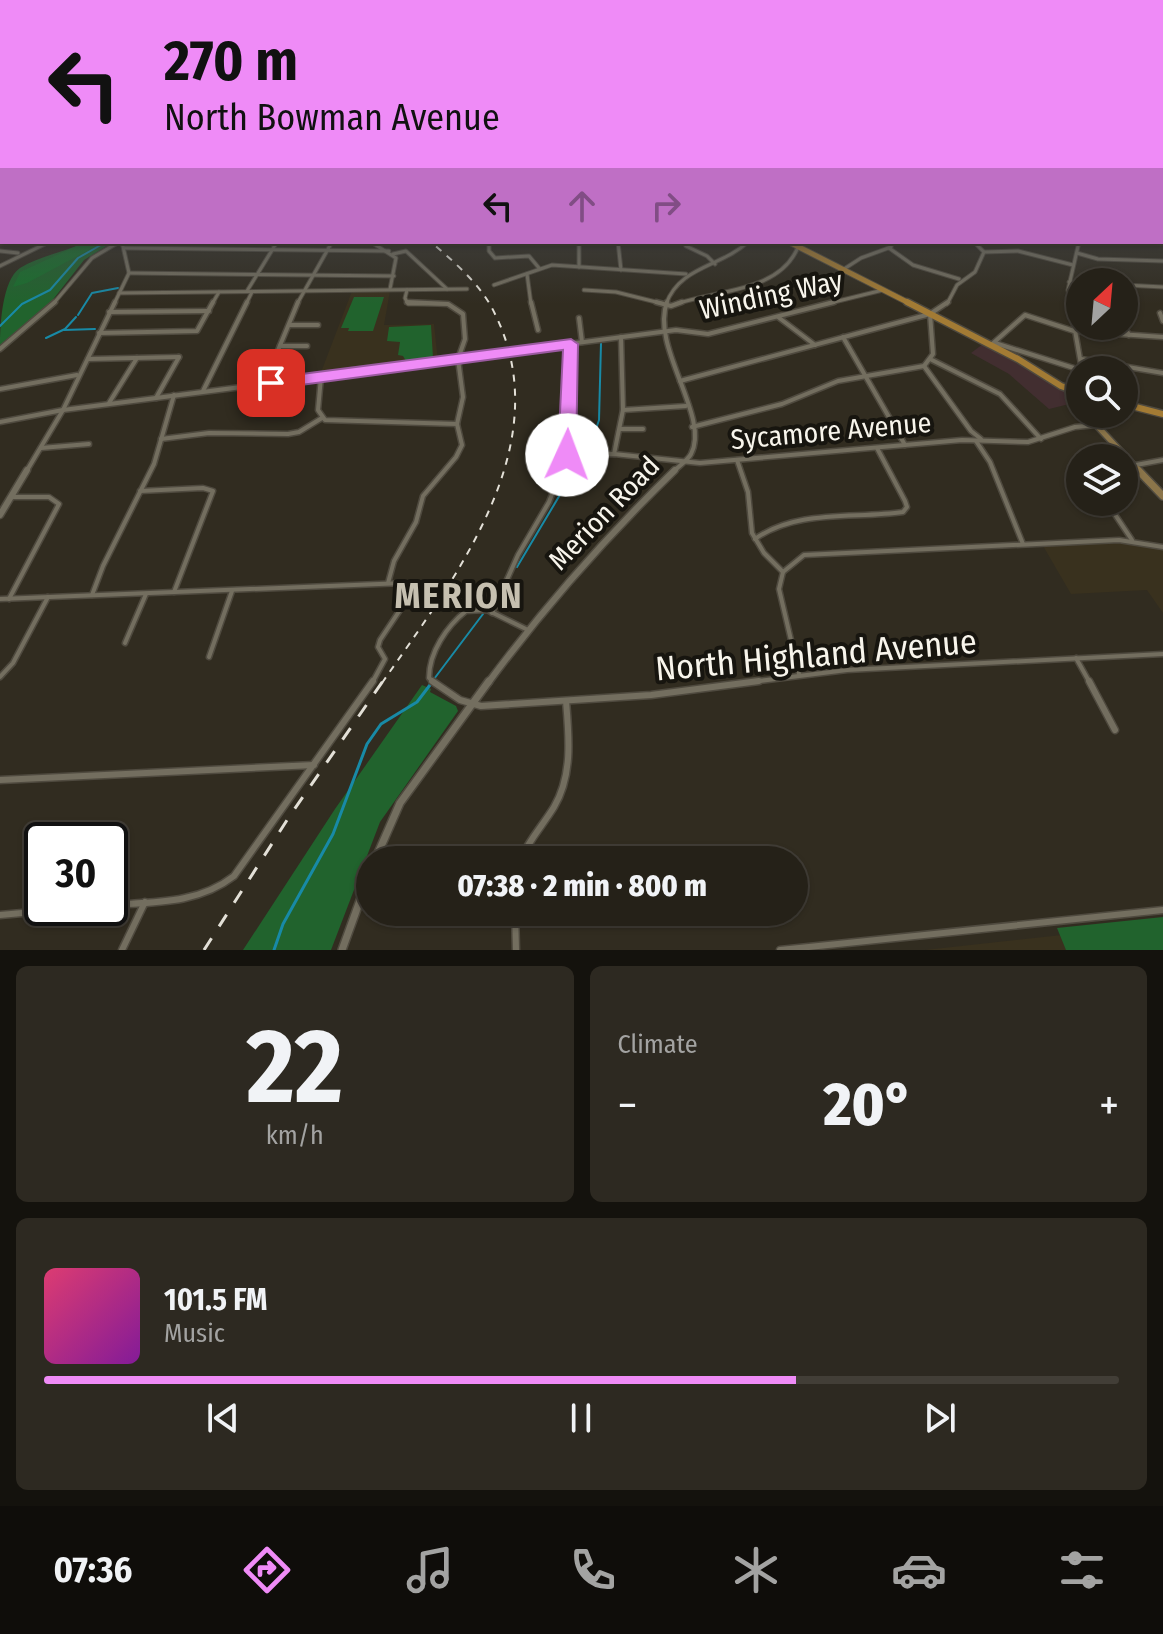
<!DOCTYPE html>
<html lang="en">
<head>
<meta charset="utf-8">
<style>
	body { margin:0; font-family:"Fira Sans Condensed",sans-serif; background:#2d2921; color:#f1f3f6; height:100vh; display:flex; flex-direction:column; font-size:30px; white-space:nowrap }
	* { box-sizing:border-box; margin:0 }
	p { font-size:26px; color:#a3a3a2 }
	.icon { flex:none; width:44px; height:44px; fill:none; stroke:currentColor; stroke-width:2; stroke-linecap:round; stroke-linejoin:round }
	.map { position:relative; height:950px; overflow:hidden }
	.panel { display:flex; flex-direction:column; gap:16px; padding:16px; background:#14120d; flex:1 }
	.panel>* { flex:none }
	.guide { position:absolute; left:0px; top:0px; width:1164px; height:244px; box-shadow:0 2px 6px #0004,0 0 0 2px #423e37; background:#ef8bf7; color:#111; overflow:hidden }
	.needle { width:52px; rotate:26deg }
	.tools { position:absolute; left:1066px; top:268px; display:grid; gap:16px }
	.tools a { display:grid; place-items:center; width:72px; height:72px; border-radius:50%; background:#252118; box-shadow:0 2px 6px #0004,0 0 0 2px #423e37; font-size:40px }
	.speed { position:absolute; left:24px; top:822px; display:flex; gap:16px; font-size:40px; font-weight:700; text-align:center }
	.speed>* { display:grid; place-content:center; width:104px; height:104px; border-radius:50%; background:#252118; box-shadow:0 2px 6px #0004,0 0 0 2px #423e37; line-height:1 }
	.speed .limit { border:4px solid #111; border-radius:12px; background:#fff; color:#111 }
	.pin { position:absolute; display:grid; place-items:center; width:68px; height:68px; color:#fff; margin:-34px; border-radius:16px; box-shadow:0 4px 12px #0006 }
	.me { position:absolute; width:88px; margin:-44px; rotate:2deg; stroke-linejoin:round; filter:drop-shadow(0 0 6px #0008) }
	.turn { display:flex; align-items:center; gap:28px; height:168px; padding:0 32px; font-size:36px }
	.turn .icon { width:104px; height:104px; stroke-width:2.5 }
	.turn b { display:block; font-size:56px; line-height:68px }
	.lanes { display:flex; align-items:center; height:76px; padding:0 32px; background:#0003; justify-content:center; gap:40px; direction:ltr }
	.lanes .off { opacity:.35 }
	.big { font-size:60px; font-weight:800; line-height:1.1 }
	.panel .widget { flex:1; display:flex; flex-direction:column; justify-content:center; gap:12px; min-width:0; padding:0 28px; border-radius:12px; background:#2d2921 }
	.panel .dial { align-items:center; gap:0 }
	.dial b { font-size:104px; line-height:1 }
	.song { display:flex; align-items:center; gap:24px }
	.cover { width:96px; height:96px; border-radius:12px; background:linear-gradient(135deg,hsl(340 70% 55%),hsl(290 70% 35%)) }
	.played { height:8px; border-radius:4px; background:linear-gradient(90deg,#ef8bf7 70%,#423e37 70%) }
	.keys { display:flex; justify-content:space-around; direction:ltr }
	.heat { display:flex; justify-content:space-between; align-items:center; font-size:44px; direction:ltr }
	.panel .tiles { flex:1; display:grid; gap:16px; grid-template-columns:1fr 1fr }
	.widget:last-child { grid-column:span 2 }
	.trip { position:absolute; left:356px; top:846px; width:452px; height:80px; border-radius:40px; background:#252118; box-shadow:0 2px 6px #0004,0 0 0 2px #423e37; font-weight:800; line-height:80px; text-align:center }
	.menu { display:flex; height:128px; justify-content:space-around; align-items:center; background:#0f0d0a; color:#a3a3a2 }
	.menu .icon { width:56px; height:56px }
	.menu .on { color:#ef8bf7 }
	.menu b { font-size:36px; color:#f1f3f6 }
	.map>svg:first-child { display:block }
	.commercial { fill:#422e30 }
	.built { fill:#39311e }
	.green { fill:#21632d }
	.forest { fill:#1a6f2d }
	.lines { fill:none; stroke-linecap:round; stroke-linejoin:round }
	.stream-far1 { stroke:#188aa6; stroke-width:2 }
	.stream { stroke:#188aa6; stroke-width:3 }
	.minor-far2-casing { stroke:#4f4a3f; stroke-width:5 }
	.minor-far1-casing { stroke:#4f4a3f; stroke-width:7 }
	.minor-casing { stroke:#4f4a3f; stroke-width:9 }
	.tertiary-far3-casing { stroke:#4f4a3f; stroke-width:5 }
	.tertiary-far2-casing { stroke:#4f4a3f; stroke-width:7 }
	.tertiary-far1-casing { stroke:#4f4a3f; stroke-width:9 }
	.tertiary-casing { stroke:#4f4a3f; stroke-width:10 }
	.secondary-far1-casing { stroke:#4f4a3f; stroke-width:8 }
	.secondary-casing { stroke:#4f4a3f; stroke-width:10 }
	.primary-far1-casing { stroke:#4f4a3f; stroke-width:7 }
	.primary-casing { stroke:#4f4a3f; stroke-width:9 }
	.minor-far2 { stroke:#736e5f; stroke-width:3 }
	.minor-far1 { stroke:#736e5f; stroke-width:4 }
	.minor { stroke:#736e5f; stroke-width:6 }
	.tertiary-far3 { stroke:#736e5f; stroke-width:3 }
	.tertiary-far2 { stroke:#736e5f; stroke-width:4 }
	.tertiary-far1 { stroke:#736e5f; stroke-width:6 }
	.tertiary { stroke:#736e5f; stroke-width:7 }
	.secondary-far1 { stroke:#8b754a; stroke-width:5 }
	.secondary { stroke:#8b754a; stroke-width:7 }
	.primary-far1 { stroke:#a37b34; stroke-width:5 }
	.primary { stroke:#a37b34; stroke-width:6 }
	.rail-far1 { stroke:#e3e0d7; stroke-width:2; stroke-dasharray:7 7; stroke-linecap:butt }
	.rail { stroke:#e3e0d7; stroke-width:3; stroke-dasharray:14 14; stroke-linecap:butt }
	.tertiary-bridge-casing { stroke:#4f4a3f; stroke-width:7; stroke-linecap:butt }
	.tertiary-bridge { stroke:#736e5f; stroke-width:4 }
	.route { fill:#ef8bf7; stroke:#9b5aa1; stroke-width:2 }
	.labels { text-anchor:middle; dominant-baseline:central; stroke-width:8; stroke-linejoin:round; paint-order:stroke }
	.street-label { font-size:28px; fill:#f8f5ec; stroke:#17150f }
	.near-street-label { font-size:34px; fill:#f8f5ec; stroke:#17150f }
	.district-label { font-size:36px; font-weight:bold; letter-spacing:2px; fill:#c6c0b0; stroke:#17150f }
</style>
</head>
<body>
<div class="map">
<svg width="1163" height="950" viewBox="0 0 1163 950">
	<rect width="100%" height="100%" fill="#312c20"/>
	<path class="commercial" d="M 983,344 L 1071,394 L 1073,403 L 1049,409 L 1009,374 L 971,353 Z"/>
	<g class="built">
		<path d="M 352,291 L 390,291 L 384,325 L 434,324 L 438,361 L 320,375 Z"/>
		<path d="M 1133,543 L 1163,548 L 1163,613 L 1147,590 L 1071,594 L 1042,544 Z"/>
		<path d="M 1163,924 L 1163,950 L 925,950 Z"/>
	</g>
	<g class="green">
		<path d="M 86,242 L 113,242 L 84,260 L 48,306 L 0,346 C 0,326 2,280 20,268 C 39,256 65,252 86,242 Z"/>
		<path d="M 354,297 L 384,297 L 373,331 L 348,331 L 349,328 L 341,328 Z"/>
		<path d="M 431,325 L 433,358 L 406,361 L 403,356 L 398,355 L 400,342 L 387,341 L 389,327 Z"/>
		<path d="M 422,685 L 431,689 L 430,692 L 456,706 L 458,711 L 380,822 L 331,950 L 243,950 L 335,809 Z"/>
		<path d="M 1163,917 L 1163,950 L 1066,950 L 1057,928 Z"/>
	</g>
	<path class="forest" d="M 85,242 L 104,242 L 27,283 L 13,287 L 20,272 Z"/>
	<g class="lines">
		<g class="stream-far1">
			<path d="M 78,315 L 92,293 L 118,288"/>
			<path d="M 0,326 L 22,304 L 50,290 L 78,258 L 106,242"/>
			<path d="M 64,330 L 95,329"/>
			<path d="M 46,338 L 65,329 L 76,317"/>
			<path d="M 517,567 L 592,441 L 599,420 L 601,343"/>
			<path d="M 431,683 L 483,614"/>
		</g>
		<path class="stream" d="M 274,950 L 283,924 L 333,834 L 367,744 L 381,724 L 417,702 L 433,681"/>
		<g class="minor-far2-casing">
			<g id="minor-far2">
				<path d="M 371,242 L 396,258 L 390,289"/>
				<path d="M 489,242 L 489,251 L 495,258 L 529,256 L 539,268"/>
				<path d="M 579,242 L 579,267"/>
				<path d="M 618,242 L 621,270"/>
				<path d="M 974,242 L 984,252"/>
				<path d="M 619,243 L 639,242"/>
				<path d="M 686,246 L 707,256 L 715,264"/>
				<path d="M 124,248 L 389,251"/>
				<path d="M 889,248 L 913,265 L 959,279"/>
				<path d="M 0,251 L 18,253"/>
				<path d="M 1077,253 L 1098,259 L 1163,261"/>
				<path d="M 393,254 L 406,251 L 447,289"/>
				<path d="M 0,266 L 49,242"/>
				<path d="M 844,269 L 861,258 L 891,247 L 892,242"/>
				<path d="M 129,273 L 394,276"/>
				<path d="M 527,274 L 531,304"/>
				<path d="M 1069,282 L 1080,283"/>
				<path d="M 494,285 L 552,265 L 686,274"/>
				<path d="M 1124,285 L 1163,287"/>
				<path d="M 407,290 L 405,298 L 408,304 L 448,304"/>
				<path d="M 584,290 L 616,292 L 664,304"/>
				<path d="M 247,291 L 277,242"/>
				<path d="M 119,293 L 467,289"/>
				<path d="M 53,304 L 92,258 L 119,242"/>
				<path d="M 212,304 L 219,292"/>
				<path d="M 246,304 L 252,292"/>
				<path d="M 297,304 L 332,242"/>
				<path d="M 676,304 C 717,290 780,292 798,247"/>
				<path d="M 947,304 L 957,285 L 975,272 L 984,252 L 1018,251 L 1073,265"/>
			</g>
		</g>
		<g class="minor-far1-casing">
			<g id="minor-far1">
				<path d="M 531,302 L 538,330"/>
				<path d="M 656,302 L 671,306 L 682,302"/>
				<path d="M 109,312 L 209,311"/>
				<path d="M 1160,313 L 1163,321"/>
				<path d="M 778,317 L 815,345"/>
				<path d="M 579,318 L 582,342"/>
				<path d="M 289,325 L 318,325"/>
				<path d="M 1124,326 L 1129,335"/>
				<path d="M 99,333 L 197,331 L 213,302"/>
				<path d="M 843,337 L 905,445"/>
				<path d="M 995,343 L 1080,370"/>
				<path d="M 991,345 L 1025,315 L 1074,331 L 1163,337"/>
				<path d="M 280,346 L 307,346"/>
				<path d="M 0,349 L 55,302"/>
				<path d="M 88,359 L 179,357"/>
				<path d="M 1081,359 L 1163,373"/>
				<path d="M 932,360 L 1000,394 L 1041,439"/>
				<path d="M 924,366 L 971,431 L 981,439"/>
				<path d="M 321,377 L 318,410 L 325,420 L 457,424"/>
				<path d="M 680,381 L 930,314 L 948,302"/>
				<path d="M 264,384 L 298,302"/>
				<path d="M 0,389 L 77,375"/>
				<path d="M 203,391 L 247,302"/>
				<path d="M 156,398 L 179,357"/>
				<path d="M 109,403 L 137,358"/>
				<path d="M 623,410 L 686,406"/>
				<path d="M 692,427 L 782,404 L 838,381 L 924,366 L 933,354 L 930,314"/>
				<path d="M 620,429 L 643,429"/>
				<path d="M 161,439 L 209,433 L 288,434 L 299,432 L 322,418"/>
				<path d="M 976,441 L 990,462 L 1023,544"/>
				<path d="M 41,448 L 89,444"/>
				<path d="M 614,454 L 623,410 L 621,337"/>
				<path d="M 567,455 L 614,454 L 700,463 L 962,440 L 1028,442 L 1075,427 L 1096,425"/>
				<path d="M 737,460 L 748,492 L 752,533 L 764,553 L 783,572"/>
				<path d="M 1136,465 L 1163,460"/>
				<path d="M 140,491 L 203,488 L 213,491 L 174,592"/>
				<path d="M 1108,504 L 1132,540"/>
				<path d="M 755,539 C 797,509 854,519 903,512 L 907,507 L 905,501 L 877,448"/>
				<path d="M 388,583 L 394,561 L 416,522 L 423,496 L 456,457 L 462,445 L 457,424 L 463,397 L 458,359 L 465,339 L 463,314 L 448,304 L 407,302"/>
				<path d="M 92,595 L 103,566 L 154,464 L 174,395"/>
				<path d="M 0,599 L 404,583 L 414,589 L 380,640 L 378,647 L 385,659 L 372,683"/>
				<path d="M 9,599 L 59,504 L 49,497 L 12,497"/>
				<path d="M 492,613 L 518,555 L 549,502 L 567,455 L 571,344"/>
				<path d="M 125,643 L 146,594"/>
				<path d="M 209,657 L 232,591"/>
				<path d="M 1076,658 L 1090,683"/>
				<path d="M 799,674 L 779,589 L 783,572 L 804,555 L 1119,540 L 1163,547"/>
				<path d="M 0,677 L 13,663 L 48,597"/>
				<path d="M 435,683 L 429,678 C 429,652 447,626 466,611 L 487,610 L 528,630"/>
				<path d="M 743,683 L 847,670 L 1163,654"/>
			</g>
		</g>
		<g class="minor-casing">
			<g id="minor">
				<path d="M 432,681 L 460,700 L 481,706 L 651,695 L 759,681"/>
				<path d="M 1089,681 L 1115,730"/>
				<path d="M 0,780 L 314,765"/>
				<path d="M 520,860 C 529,840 543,825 554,807 C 573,775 569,736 566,701"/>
				<path d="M 110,905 C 154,902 198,904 234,876 L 373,681"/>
				<path d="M 515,912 L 516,950"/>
				<path d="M 0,915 L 77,908"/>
				<path d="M 122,950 L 145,902"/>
				<path d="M 780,950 L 1163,910"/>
			</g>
		</g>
		<g class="tertiary-far3-casing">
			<g id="tertiary-far3">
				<path d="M 114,304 L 129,273 L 122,242"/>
				<path d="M 666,304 C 680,266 721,267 748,242"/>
				<path d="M 826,304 L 883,290"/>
				<path d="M 1070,304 L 1068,290 L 1079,242"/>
			</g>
		</g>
		<g class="tertiary-far2-casing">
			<g id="tertiary-far2">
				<path d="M 667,302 C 650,347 711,417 691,454 C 688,460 678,467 673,472"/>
				<path d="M 1070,302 L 1082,370"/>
				<path d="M 523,350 L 676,330 L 708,334 L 834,302"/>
				<path d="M 0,422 L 63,410 L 505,353"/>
				<path d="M 26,472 L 63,410 L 115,302"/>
			</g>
		</g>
		<g class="tertiary-far1-casing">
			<g id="tertiary-far1">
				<path d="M 0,515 L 27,470"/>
				<path d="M 488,683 C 545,606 607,536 675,470"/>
			</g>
		</g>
		<g class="tertiary-casing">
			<g id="tertiary">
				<path d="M 375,860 L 400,803 L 489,681"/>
				<path d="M 342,950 L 370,873"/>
			</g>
		</g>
		<g class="secondary-far1-casing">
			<g id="secondary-far1">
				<path d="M 1078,392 L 1080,406"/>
				<path d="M 1086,414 L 1140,472"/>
			</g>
		</g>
		<g class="secondary-casing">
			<path id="secondary" d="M 1138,470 L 1163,496"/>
		</g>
		<g class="primary-far1-casing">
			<path id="primary-far1" d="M 789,242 L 911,304"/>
		</g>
		<g class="primary-casing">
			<g id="primary">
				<path d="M 907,302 L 1018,359 L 1061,386 L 1080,393"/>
				<path d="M 1124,404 L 1163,414"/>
			</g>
		</g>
		<use href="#minor-far2" class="minor-far2"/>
		<use href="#minor-far1" class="minor-far1"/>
		<use href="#minor" class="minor"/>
		<use href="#tertiary-far3" class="tertiary-far3"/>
		<use href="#tertiary-far2" class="tertiary-far2"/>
		<use href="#tertiary-far1" class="tertiary-far1"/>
		<use href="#tertiary" class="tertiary"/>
		<use href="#secondary-far1" class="secondary-far1"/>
		<use href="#secondary" class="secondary"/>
		<use href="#primary-far1" class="primary-far1"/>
		<use href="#primary" class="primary"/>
		<path class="rail-far1" d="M 382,683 C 453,580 560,446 495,314 C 481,284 455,263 431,242"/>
		<path class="rail" d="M 204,950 L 289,817 L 383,681"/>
		<g class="tertiary-bridge-casing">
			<path id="tertiary-bridge" d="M 505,353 L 523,350"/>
		</g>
		<use href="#tertiary-bridge" class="tertiary-bridge"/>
	</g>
	<linearGradient id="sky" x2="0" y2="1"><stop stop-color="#1b1812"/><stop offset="0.56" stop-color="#484b4e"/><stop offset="1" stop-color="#484b4e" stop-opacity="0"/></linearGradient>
	<rect width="1163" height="304" fill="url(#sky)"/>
	<path class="route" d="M 571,339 L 578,344 L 576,455 L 567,462 L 558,455 L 563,350 L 271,389 L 263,383 L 271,378 Z"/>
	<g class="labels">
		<g class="street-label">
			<text transform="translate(771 295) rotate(-12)">Winding Way</text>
			<text transform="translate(831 431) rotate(-5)">Sycamore Avenue</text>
			<text transform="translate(604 513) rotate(-46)">Merion Road</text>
		</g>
		<g class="near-street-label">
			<text transform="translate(816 655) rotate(-5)">North Highland Avenue</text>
		</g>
		<g class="district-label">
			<text x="459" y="596">MERION</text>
		</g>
	</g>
</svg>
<div class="tools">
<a><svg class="needle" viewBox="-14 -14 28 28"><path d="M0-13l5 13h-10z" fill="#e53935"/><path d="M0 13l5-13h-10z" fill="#a3a3a2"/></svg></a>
<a><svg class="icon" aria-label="search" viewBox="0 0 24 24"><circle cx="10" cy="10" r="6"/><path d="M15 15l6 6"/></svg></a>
<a><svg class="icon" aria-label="layers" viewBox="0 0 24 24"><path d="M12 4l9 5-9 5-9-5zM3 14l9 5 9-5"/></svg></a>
</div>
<div class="speed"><div class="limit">30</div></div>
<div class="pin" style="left:271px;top:383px;background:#d93025"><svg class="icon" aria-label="arrive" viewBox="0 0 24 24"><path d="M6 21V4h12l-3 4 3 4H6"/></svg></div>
<svg class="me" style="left:567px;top:455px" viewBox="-20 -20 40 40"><circle r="19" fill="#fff"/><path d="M0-13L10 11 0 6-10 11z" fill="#ef8bf7"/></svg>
<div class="trip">07:38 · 2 min · 800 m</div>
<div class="guide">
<div class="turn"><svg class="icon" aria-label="left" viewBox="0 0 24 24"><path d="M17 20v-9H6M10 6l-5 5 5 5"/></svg><div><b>270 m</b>North Bowman Avenue</div></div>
<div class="lanes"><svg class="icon" aria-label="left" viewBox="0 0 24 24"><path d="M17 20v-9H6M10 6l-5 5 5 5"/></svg><svg class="icon off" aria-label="ahead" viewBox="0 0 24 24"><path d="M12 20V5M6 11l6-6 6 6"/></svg><svg class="icon off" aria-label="right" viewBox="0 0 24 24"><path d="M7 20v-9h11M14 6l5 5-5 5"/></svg></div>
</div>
</div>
<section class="panel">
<div class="tiles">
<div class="widget dial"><b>22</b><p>km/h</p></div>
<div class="widget"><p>Climate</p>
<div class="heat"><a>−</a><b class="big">20°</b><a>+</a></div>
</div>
<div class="widget">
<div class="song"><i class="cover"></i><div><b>101.5 FM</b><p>Music</p></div></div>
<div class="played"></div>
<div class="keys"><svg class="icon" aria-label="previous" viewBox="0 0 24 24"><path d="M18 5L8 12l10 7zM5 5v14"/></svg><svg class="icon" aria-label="pause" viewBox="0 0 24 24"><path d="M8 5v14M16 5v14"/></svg><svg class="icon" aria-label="next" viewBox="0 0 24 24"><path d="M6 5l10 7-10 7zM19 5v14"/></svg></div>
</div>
</div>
</section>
<nav class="menu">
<b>07:36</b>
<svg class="icon on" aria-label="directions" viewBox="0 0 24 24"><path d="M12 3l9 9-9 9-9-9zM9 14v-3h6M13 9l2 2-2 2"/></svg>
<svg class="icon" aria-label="music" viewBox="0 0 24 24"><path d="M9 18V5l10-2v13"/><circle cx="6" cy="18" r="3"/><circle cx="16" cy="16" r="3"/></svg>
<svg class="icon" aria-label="phone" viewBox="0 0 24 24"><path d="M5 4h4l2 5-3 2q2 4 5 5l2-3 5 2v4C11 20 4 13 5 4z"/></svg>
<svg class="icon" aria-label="climate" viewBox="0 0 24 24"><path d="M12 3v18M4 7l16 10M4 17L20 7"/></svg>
<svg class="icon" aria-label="car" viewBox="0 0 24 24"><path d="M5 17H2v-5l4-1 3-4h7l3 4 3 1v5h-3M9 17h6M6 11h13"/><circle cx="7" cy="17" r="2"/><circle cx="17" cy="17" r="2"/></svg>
<svg class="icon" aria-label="filters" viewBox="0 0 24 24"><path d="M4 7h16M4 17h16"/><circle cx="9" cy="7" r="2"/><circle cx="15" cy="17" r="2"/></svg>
</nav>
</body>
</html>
